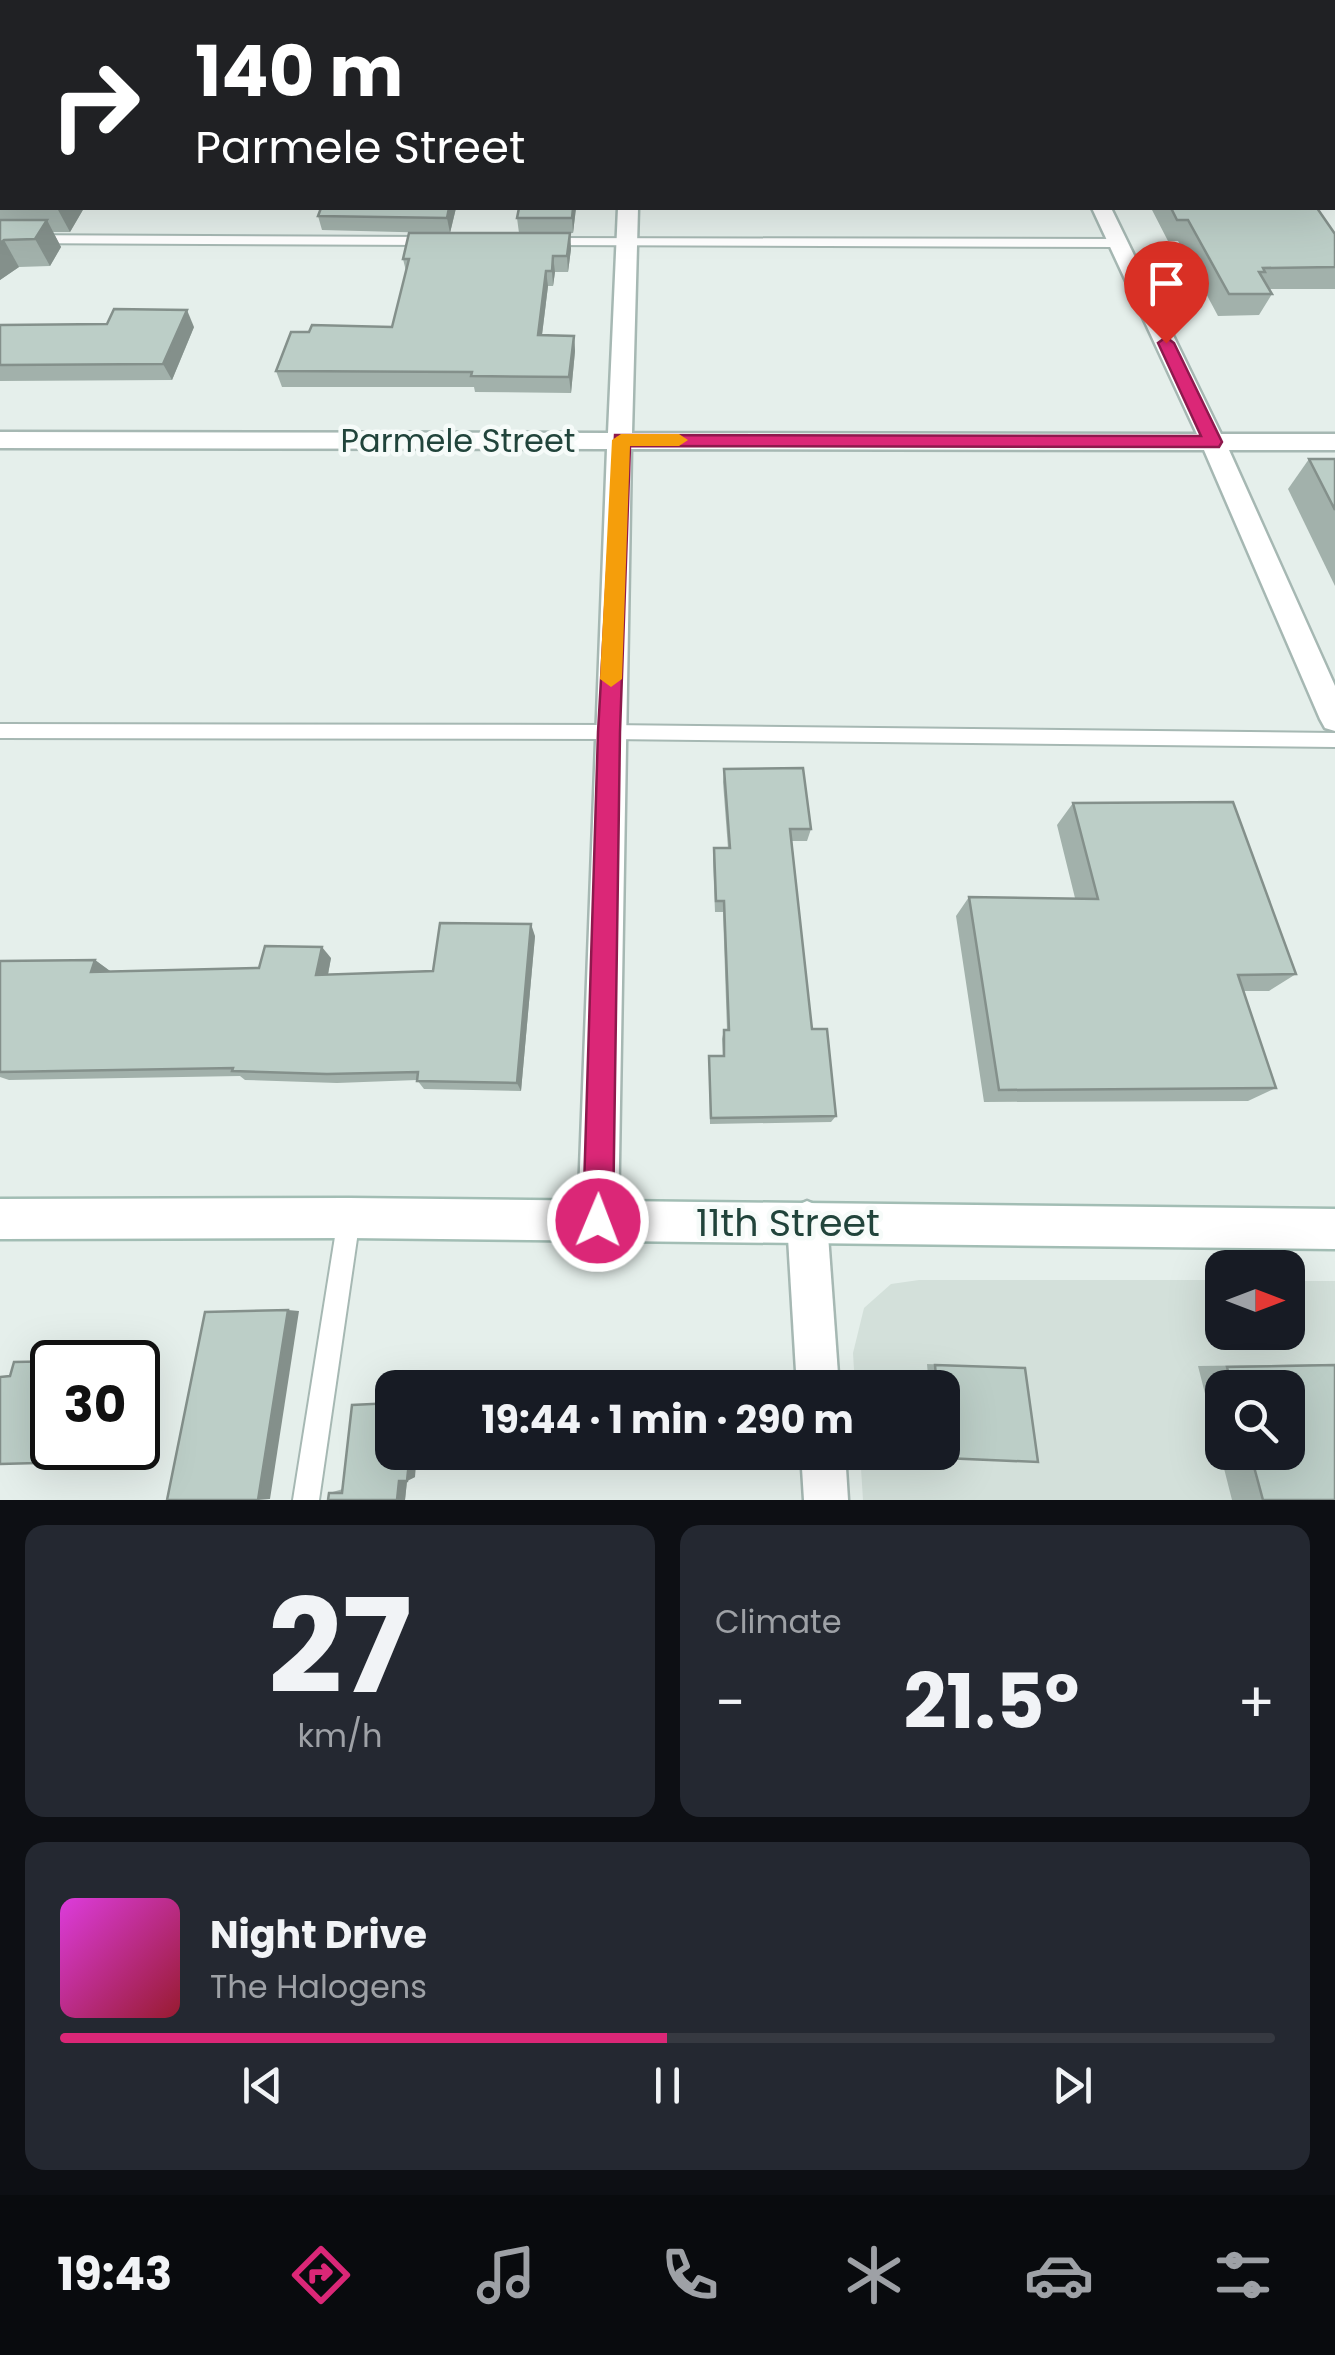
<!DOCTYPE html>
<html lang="en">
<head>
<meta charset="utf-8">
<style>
	body { margin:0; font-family:Poppins,sans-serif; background:#242831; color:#f1f3f6; height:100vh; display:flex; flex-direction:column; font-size:38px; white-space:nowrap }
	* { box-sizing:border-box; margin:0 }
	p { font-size:32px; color:#9ea1a6 }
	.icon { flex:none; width:55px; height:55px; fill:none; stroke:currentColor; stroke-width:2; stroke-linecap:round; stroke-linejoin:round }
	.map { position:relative; height:1500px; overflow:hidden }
	.panel { display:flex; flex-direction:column; gap:25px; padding:25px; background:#0d0f14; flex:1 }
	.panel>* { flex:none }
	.hud { position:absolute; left:0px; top:0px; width:1335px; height:210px; box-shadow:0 10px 40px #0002; background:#202124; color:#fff; overflow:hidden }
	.needle { width:65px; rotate:90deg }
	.tools { position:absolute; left:1205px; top:1250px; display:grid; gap:20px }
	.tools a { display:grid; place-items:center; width:100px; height:100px; border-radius:20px; background:#171b24; box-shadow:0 10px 40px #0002; font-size:50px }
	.speed { position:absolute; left:30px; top:1340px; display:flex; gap:20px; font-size:50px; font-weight:700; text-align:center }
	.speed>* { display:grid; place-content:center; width:130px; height:130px; border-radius:50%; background:#171b24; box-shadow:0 10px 40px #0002; line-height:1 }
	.speed .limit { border:5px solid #111; border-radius:15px; background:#fff; color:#111 }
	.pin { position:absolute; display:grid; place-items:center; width:85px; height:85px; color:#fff; margin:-102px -42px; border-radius:50% 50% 50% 0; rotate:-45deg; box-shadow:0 0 10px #0007 }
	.pin .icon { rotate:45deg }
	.me { position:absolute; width:110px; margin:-55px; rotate:1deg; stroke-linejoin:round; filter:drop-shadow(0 0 8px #0008) }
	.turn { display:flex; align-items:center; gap:35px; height:210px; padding:0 30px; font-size:45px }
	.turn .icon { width:130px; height:130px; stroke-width:2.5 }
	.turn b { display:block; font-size:70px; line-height:85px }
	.big { font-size:75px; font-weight:700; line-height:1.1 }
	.panel .tile { flex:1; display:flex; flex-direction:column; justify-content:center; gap:15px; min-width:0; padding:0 35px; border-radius:20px; background:#242831 }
	.panel .dial { align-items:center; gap:0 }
	.dial b { font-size:130px; line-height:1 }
	.song { display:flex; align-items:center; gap:30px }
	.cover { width:120px; height:120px; border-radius:15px; background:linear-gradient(135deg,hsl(300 70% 55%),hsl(350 70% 35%)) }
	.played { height:10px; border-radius:5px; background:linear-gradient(90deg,#db2777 50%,#363941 50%) }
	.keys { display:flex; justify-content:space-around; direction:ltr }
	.heat { display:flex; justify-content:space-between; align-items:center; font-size:55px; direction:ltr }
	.panel .tiles { flex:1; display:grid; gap:25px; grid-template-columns:1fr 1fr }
	.tile:last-child { grid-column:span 2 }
	.trip { position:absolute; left:375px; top:1370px; width:585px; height:100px; border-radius:20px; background:#171b24; box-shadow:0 10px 40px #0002; font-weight:700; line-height:100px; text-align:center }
	.menu { display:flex; height:160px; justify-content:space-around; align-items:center; background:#090b0e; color:#9ea1a6 }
	.menu .icon { width:70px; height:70px }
	.menu .active { color:#db2777 }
	.menu b { font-size:45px; color:#f1f3f6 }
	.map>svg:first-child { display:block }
	.built { fill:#d3e0da; fill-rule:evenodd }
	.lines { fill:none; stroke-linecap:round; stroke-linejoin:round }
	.service-casing { stroke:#a6b8b3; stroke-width:4 }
	.minor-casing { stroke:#a6b8b3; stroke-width:5 }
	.secondary-casing { stroke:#a2bdb4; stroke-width:5 }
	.service { fill:#fff; fill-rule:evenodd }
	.minor { fill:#fff; fill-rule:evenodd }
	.secondary { fill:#fff; fill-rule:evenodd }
	.rail { stroke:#5c7f76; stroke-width:5; stroke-dasharray:11 6; stroke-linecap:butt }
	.wall { fill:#a2b1ab; fill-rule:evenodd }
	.shaded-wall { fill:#84908b }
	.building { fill:#bccec7; stroke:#84908b; stroke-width:2.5 }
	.route { fill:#db2777; stroke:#8e194d; stroke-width:2.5 }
	.slow { fill:#f59e0b }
	.labels { text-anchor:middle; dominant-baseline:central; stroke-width:9; stroke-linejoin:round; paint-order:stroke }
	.street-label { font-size:32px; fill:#21443b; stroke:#f6fbf9 }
	.near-street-label { font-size:38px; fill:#21443b; stroke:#f6fbf9 }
</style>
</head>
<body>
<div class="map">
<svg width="1335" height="1500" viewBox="0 0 1335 1500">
	<rect width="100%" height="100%" fill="#e5efeb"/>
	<path class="built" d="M 919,1280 L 1222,1280 L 1222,1332 L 1288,1332 L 1288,1281 L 1335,1281 L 1335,1500 L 863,1500 L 860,1453 L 942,1452 L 942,1388 L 855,1387 L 853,1353 L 864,1308 L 891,1284 ZM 1222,1388 L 1288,1388 L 1288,1452 L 1222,1452 Z"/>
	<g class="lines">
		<g class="service-casing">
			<g id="service">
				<path d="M 0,235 L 429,237 L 435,241 L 429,245 L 0,243 Z"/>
				<path d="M 550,238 L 1119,239 L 1125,243 L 1119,247 L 546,245 L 544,242 Z"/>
				<path d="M 0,724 L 609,725 L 1335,733 L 1335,747 L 609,739 L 0,738 Z"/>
				<path d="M 349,1207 L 357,1210 L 360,1218 L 319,1500 L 293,1500 L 338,1218 L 341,1210 Z"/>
			</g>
		</g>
		<g class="minor-casing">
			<g id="minor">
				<path d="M 629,0 L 645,0 L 645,2 L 630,2 Z"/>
				<path d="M 1012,0 L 1028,0 L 1028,2 L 1013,2 Z"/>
				<rect x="0" y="93" width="2" height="10"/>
				<path d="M 618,208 L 638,208 L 632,433 L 1197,434 L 1092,208 L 1111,208 L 1221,434 L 1335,434 L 1335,450 L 1229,450 L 1335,686 L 1335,731 L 1325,728 L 1320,719 L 1204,450 L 631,449 L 618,1221 L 612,1235 L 598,1241 L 584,1235 L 578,1221 L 607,449 L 0,448 L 0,432 L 608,433 Z"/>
				<path d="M 807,1201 L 821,1207 L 827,1221 L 839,1388 L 797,1388 L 787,1221 L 793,1207 Z"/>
				<path d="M 801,1452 L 845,1452 L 848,1500 L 804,1500 Z"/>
			</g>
		</g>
		<g class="secondary-casing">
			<path id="secondary" d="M 349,1198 L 1335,1209 L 1335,1249 L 349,1238 L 0,1239 L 0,1199 Z"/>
		</g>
		<use href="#service" class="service"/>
		<use href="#minor" class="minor"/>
		<use href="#secondary" class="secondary"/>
		<path class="rail" d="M 1332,203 L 1335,207"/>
	</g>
	<g class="wall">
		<path d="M 1237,0 L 1335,0 L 1335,139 L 1332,136 L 1332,2 L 1239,2 Z"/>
		<path d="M 0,113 L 2,113 L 2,208 L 84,208 L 70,232 L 53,232 L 61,247 L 50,266 L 19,267 L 0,280 Z"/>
		<path d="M 321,208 L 456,208 L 450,233 L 519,233 L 517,218 L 519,208 L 576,208 L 573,233 L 570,233 L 571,249 L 568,272 L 555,272 L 553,286 L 548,286 L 542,335 L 574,336 L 575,351 L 571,393 L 475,392 L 474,387 L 282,387 L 276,371 L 309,332 L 392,327 L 406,271 L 403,259 L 438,233 L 322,230 L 318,216 Z"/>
		<path d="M 1151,208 L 1317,208 L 1335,234 L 1335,289 L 1269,289 L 1272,294 L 1259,315 L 1218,316 L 1178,241 L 1168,241 Z"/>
		<path d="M 0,325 L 194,327 L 172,380 L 0,381 Z"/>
		<path d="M 1309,459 L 1335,459 L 1335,586 L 1288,489 Z"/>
		<path d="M 724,769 L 811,829 L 807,841 L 792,841 L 812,1029 L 836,1116 L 831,1122 L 710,1124 L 709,1056 L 723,1056 L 722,1039 L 724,1030 L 727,1030 L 723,912 L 715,912 L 713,860 L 714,848 L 728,848 L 723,782 Z"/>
		<path d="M 1073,803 L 1296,974 L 1269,991 L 1243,991 L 1276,1088 L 1248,1101 L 984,1102 L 956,916 L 969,897 L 1075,898 L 1057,825 Z"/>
		<path d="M 535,936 L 521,1091 L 424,1089 L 417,1080 L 337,1083 L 245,1080 L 240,1076 L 9,1080 L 0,1077 L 0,961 L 95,960 L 110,971 L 259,968 L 331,958 L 328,974 L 433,971 Z"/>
		<path d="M 927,1364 L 1025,1368 L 944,1458 L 935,1455 L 935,1452 L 942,1452 L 942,1388 L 929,1388 Z"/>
		<path d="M 1335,1364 L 1335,1500 L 1232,1500 L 1198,1366 ZM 1222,1388 L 1288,1388 L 1288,1452 L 1222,1452 Z"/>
		<path d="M 392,1402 L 392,1452 L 415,1477 L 407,1481 L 405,1500 L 328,1500 L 329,1493 L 343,1489 L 352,1405 Z"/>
	</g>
	<g class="shaded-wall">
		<path d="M 57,208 L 84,208 L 70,232 Z"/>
		<path d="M 449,208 L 456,208 L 450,233 L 447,218 Z"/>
		<path d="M 573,208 L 576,208 L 573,233 L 572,218 Z"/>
		<path d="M 47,220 L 61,247 L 50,266 L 35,239 Z"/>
		<path d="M 570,233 L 571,249 L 568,272 L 567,256 Z"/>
		<path d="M 4,240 L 19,267 L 0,280 L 0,243 Z"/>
		<path d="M 553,256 L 555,272 L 553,286 L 552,271 Z"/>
		<path d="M 546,271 L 548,286 L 540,351 L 538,335 Z"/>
		<path d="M 187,310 L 194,327 L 172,380 L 163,364 Z"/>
		<path d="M 574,336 L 575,351 L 571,393 L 569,377 Z"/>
		<path d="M 531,924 L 535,936 L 521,1091 L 517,1083 Z"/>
		<path d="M 322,947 L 331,958 L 326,985 L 316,975 Z"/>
		<path d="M 95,960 L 110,971 L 91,972 Z"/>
		<path d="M 288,1310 L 299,1311 L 270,1499 L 258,1500 Z"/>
		<path d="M 52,1406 L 52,1448 L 60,1448 L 57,1460 L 37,1463 Z"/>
		<path d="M 410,1452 L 417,1452 L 415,1477 L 407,1481 L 405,1500 L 397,1500 L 399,1481 Z"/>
	</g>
	<g class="building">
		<path d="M 1268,0 L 1335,0 L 1335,90 L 1332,87 L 1332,2 L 1270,2 Z"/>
		<rect x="0" y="113" width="2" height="93"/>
		<path d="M 321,208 L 449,208 L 447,218 L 318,216 Z"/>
		<path d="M 519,208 L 573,208 L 572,218 L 517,218 Z"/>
		<path d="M 1171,208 L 1317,208 L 1335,234 L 1335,267 L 1263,268 L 1265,272 L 1259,272 L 1272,294 L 1229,294 L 1188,220 L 1177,220 Z"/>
		<path d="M 0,220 L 47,220 L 35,239 L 4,240 L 0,243 Z"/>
		<path d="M 409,233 L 570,233 L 567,256 L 553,256 L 552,271 L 546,271 L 538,335 L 574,336 L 569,377 L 471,376 L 472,372 L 276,371 L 291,332 L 309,332 L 312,325 L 392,327 L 409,259 L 403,259 Z"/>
		<path d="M 114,309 L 187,310 L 163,364 L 0,365 L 0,325 L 107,324 Z"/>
		<path d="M 1309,459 L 1335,459 L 1335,510 Z"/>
		<path d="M 803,768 L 811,829 L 790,829 L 812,1029 L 827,1029 L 836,1116 L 711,1118 L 709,1056 L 724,1056 L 724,1030 L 729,1030 L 724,901 L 716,901 L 714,848 L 730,848 L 724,769 Z"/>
		<path d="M 1233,802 L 1296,974 L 1238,975 L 1276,1088 L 999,1090 L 969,897 L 1098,899 L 1073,803 Z"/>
		<path d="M 440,923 L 531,924 L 517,1083 L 417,1081 L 418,1072 L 327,1074 L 232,1071 L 233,1068 L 0,1072 L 0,961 L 95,960 L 91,972 L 259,968 L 265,946 L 322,947 L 316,975 L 433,971 Z"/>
		<path d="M 288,1310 L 258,1500 L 167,1500 L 205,1312 Z"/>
		<path d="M 65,1361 L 64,1362 L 52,1362 L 52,1406 L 37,1463 L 0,1464 L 0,1377 L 10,1376 L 14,1362 Z"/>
		<path d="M 935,1365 L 1025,1368 L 1038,1462 L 944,1458 L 942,1388 L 937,1388 Z"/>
		<path d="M 1335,1365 L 1335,1500 L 1263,1500 L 1250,1452 L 1288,1452 L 1288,1388 L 1232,1388 L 1227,1367 Z"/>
		<path d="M 392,1403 L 392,1452 L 410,1452 L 407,1481 L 399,1481 L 397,1500 L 328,1500 L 329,1493 L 342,1493 L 352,1405 Z"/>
	</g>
	<path class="route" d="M 1166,337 L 1174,343 L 1222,442 L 1219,447 L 630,446 L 620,732 L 613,1221 L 608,1231 L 598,1236 L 587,1231 L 583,1221 L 598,732 L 615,435 L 1201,436 L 1158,343 Z"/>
	<path class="slow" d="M 621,434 L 679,434 L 688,440 L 679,446 L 630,446 L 622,679 L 611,687 L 600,679 L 612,440 Z"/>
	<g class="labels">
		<g class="street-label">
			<text x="458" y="440">Parmele Street</text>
		</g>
		<g class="near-street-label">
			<text x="788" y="1222">11th Street</text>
		</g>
	</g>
</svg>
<div class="tools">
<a><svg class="needle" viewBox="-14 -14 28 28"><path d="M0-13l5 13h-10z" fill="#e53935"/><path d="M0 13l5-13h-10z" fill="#9ea1a6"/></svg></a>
<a><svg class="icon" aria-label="search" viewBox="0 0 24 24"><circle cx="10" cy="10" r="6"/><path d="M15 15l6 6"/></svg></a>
</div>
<div class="speed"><div class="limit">30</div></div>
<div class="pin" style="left:1166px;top:343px;background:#d93025"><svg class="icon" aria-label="arrive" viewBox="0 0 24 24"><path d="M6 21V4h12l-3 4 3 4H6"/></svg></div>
<svg class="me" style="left:598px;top:1221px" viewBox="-20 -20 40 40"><circle r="17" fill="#db2777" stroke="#fff" stroke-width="3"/><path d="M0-11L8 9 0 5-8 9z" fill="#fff"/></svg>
<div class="trip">19:44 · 1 min · 290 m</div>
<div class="hud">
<div class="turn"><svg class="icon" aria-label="right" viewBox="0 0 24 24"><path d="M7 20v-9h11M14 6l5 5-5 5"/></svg><div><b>140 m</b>Parmele Street</div></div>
</div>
</div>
<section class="panel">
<div class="tiles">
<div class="tile dial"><b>27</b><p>km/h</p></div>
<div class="tile"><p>Climate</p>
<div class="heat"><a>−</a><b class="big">21.5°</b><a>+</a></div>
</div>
<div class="tile">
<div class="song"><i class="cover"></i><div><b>Night Drive</b><p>The Halogens</p></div></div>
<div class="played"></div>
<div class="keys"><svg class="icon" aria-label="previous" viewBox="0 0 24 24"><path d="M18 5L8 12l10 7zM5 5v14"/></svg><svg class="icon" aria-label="pause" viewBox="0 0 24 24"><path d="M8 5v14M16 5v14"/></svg><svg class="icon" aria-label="next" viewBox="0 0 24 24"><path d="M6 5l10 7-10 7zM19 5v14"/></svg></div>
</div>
</div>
</section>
<nav class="menu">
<b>19:43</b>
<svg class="icon active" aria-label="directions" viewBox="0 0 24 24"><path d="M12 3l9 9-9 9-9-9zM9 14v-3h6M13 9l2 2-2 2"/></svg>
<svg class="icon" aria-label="music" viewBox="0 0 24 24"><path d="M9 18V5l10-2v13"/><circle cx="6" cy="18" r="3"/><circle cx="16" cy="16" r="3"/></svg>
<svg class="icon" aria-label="phone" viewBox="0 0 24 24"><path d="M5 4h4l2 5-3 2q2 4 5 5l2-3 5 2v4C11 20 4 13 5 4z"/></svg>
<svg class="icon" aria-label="climate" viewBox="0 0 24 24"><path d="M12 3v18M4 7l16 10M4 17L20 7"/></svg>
<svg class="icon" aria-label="car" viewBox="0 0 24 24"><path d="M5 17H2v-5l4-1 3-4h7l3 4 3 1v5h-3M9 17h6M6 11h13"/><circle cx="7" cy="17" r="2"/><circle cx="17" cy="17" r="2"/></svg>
<svg class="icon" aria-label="filters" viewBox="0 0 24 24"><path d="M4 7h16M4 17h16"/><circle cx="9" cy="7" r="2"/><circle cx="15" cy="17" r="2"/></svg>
</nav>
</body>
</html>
